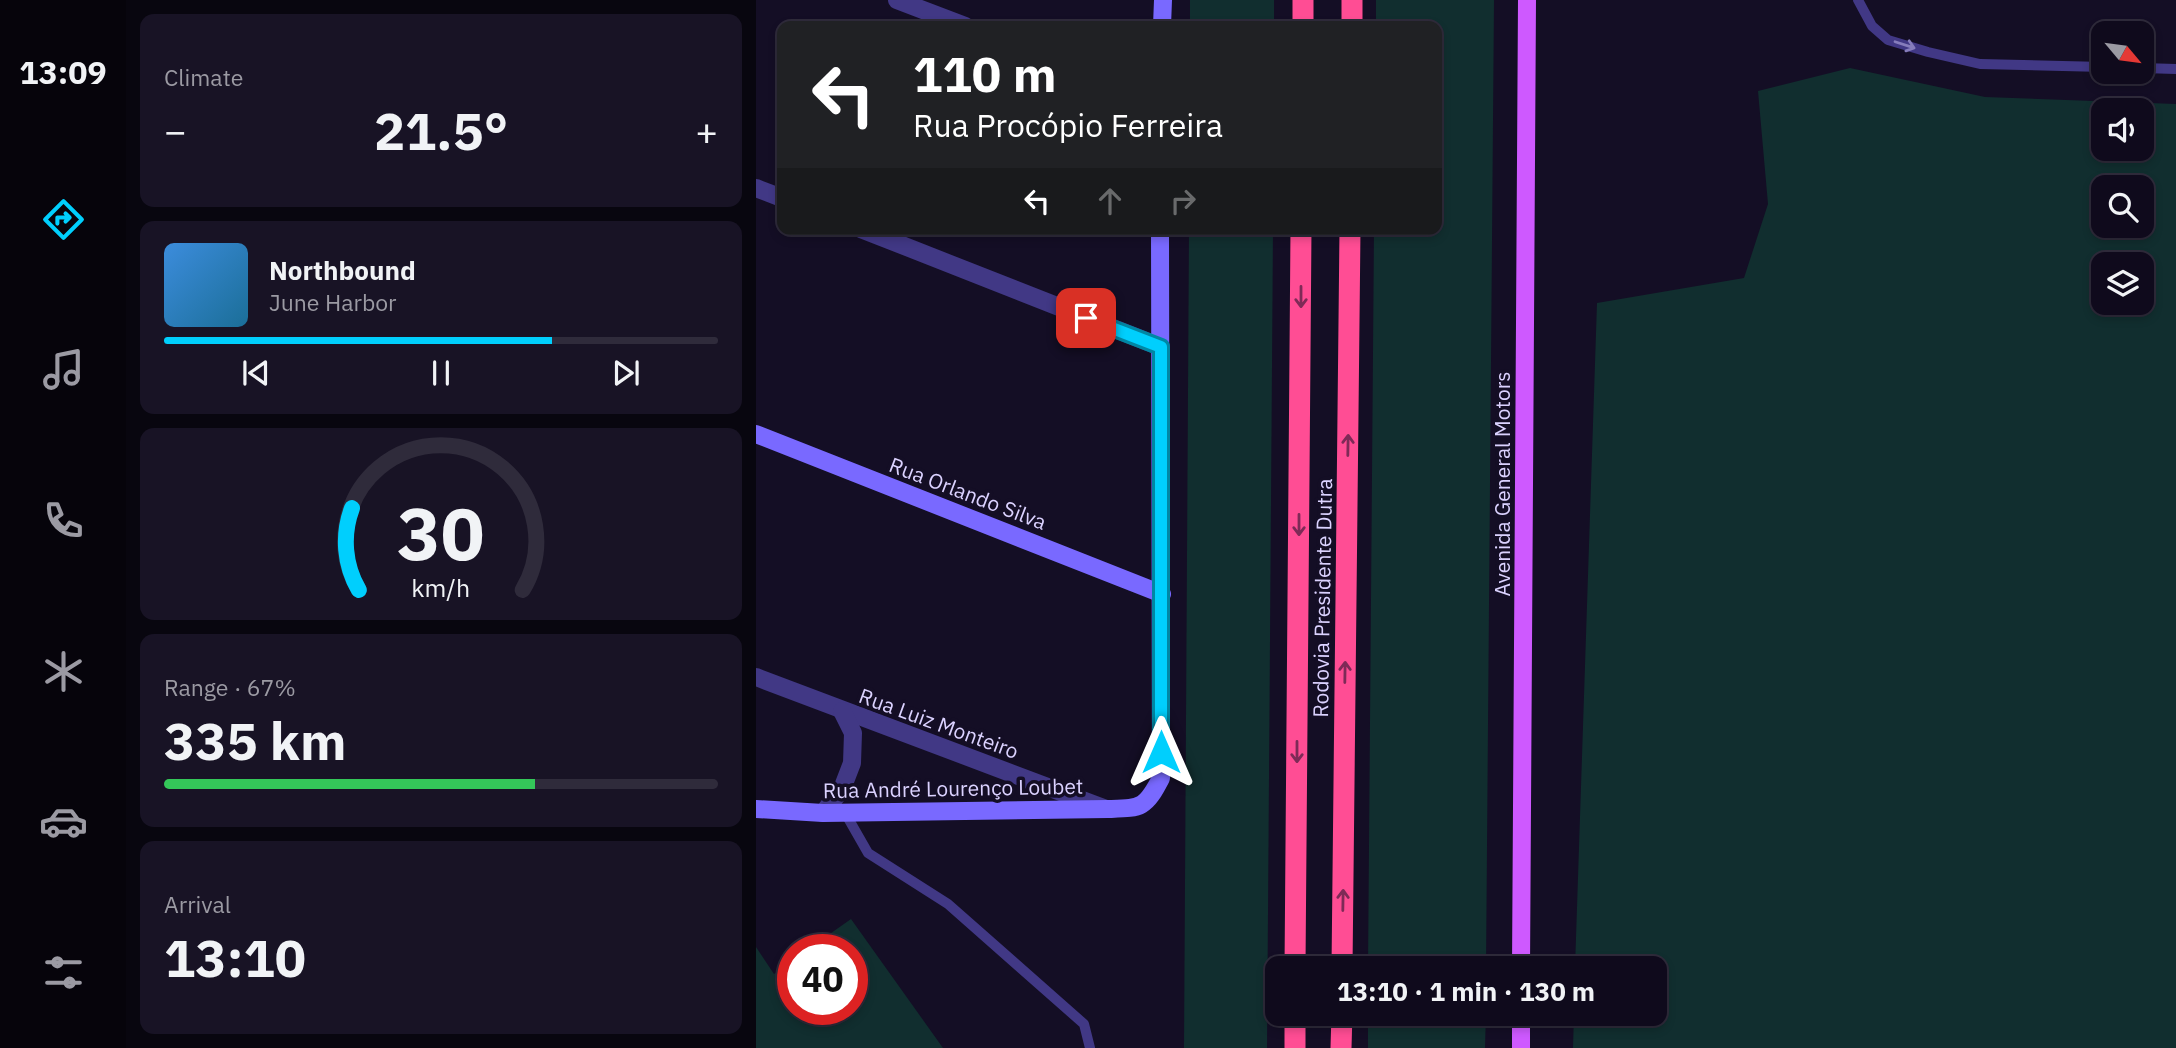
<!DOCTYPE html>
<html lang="en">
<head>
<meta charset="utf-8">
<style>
	body { margin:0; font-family:"IBM Plex Sans",sans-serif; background:#181325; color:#f1f3f6; height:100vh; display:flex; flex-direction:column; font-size:26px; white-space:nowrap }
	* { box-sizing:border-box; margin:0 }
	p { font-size:23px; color:#9b9aa3 }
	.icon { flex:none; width:38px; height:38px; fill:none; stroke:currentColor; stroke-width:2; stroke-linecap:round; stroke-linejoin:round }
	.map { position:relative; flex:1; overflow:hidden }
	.drawer { display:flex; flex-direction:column; gap:14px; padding:14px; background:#08060f; width:630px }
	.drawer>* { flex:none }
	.guide { position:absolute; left:21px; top:21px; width:665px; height:214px; border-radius:14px; box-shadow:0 4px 10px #0003,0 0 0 2px #2f2b3b; background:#202124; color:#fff; overflow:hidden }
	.needle { width:46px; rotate:119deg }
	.controls { position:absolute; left:1335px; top:21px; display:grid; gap:14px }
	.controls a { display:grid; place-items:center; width:63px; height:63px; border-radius:14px; background:#0f0a1c; box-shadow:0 4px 10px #0003,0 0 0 2px #2f2b3b; font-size:35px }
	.speed { position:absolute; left:21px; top:934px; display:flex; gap:14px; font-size:35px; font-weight:700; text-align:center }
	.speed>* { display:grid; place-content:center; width:91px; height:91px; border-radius:50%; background:#0f0a1c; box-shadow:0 4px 10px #0003,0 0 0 2px #2f2b3b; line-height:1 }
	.speed .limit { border:10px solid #d22; background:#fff; color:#111 }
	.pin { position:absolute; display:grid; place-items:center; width:60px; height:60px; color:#fff; margin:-30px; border-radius:14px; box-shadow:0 4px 10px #0006 }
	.me { position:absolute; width:77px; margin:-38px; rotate:0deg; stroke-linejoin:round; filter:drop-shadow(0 0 5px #0008) }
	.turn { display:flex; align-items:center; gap:24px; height:147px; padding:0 21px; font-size:32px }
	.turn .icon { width:91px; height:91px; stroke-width:2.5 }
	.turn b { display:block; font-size:49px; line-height:60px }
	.lanes { display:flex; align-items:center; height:66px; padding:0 21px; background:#0003; justify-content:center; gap:35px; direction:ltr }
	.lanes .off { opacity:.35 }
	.big { font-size:52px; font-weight:700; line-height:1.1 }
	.drawer .widget { flex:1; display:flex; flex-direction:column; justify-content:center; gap:10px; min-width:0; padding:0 24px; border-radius:14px; background:#181325 }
	.drawer .dial { align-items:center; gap:0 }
	.dial svg { height:182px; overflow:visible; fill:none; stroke:#2f2b3b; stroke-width:7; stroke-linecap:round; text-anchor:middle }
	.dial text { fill:#f1f3f6; stroke:none }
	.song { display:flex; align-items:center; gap:21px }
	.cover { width:84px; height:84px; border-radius:10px; background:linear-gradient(135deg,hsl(210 70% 55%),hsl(200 70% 35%)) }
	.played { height:7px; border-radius:4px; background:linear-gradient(90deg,#00cffd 70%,#2f2b3b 70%) }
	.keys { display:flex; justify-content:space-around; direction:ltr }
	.heat { display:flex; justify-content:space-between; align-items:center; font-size:38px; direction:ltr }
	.charge { height:10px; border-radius:5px; background:linear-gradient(90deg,#34c759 67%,#2f2b3b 0) }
	.trip { position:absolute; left:509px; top:956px; width:402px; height:70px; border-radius:14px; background:#0f0a1c; box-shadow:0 4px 10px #0003,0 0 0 2px #2f2b3b; font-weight:700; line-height:70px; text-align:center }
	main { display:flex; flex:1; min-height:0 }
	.menu { display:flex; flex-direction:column; width:126px; justify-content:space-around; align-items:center; background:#06040b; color:#9b9aa3 }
	.menu .icon { width:49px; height:49px }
	.menu .selected { color:#00cffd }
	.menu b { font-size:32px; color:#f1f3f6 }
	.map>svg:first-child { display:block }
	.green { fill:#112e2f; fill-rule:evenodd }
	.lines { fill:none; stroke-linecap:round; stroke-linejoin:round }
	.lane { stroke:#413885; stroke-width:10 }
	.street { stroke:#413885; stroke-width:18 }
	.secondary { stroke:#7969ff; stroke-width:18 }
	.primary { stroke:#ce59ff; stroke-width:18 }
	.highway { stroke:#ff4d94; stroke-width:21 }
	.oneway { stroke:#867dbc }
	.oneway2 { stroke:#7e2a57 }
	.route-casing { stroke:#0087a4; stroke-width:18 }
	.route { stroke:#00cffd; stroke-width:12 }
	.labels { text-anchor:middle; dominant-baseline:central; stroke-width:7; stroke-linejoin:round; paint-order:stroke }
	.street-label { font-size:21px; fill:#dbd2ff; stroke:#140e25 }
</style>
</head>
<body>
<main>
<nav class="menu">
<b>13:09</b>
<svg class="icon selected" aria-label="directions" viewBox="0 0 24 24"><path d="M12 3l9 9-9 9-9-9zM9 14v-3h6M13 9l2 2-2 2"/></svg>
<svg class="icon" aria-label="music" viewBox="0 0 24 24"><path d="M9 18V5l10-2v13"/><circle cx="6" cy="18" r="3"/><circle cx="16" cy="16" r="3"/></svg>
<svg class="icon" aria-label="phone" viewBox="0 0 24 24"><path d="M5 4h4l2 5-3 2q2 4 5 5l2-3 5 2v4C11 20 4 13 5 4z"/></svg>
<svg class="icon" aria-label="climate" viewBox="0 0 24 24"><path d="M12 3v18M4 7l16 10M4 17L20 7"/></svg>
<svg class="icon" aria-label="car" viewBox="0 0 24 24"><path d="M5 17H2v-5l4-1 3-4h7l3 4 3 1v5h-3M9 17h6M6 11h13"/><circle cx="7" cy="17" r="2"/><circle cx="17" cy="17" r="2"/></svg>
<svg class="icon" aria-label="filters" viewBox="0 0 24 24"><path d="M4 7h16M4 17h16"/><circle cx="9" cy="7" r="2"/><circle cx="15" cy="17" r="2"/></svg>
</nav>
<section class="drawer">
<div class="widget"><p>Climate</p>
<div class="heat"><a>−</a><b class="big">21.5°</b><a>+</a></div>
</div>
<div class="widget">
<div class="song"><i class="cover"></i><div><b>Northbound</b><p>June Harbor</p></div></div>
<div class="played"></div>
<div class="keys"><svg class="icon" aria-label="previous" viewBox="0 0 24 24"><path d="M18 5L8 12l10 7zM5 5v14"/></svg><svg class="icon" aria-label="pause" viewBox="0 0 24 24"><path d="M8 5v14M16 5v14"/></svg><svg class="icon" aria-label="next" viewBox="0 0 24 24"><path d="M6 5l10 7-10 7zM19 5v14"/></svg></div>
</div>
<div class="widget dial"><svg viewBox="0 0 100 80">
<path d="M14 69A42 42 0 1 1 86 69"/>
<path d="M14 69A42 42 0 0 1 11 33" stroke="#00cffd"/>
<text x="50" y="56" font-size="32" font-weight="700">30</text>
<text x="50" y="72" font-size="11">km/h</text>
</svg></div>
<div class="widget"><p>Range · 67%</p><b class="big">335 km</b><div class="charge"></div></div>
<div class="widget"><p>Arrival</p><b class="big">13:10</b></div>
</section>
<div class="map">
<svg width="1420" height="1048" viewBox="0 0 1420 1048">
	<rect width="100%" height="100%" fill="#140e25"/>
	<g class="green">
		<rect x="434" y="0" width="84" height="26"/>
		<path d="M 620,0 L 738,0 L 730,968 L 612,968 L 618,229 L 681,229 L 681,26 L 620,26 Z"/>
		<path d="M 1094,68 L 1229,97 L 1420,104 L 1420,1048 L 817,1048 L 818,1013 L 900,1013 L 900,968 L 819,968 L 841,303 L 988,278 L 1012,204 L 1002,91 ZM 1386,110 L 1386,149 L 1348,149 L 1348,110 ZM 1386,187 L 1386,226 L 1348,226 L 1348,187 ZM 1386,264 L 1386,303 L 1348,303 L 1348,264 Z"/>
		<path d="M 433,229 L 517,229 L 511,1048 L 428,1048 Z"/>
		<path d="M 95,919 L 187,1048 L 0,1048 L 0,947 L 18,974 L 37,961 L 37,1010 L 96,1010 L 96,950 L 51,950 Z"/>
		<path d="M 612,1013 L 730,1013 L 729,1048 L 612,1048 Z"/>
	</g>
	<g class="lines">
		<g class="lane">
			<path d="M 1102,0 L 1116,26 L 1132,40 L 1172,52 L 1224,64 L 1348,67"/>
			<path d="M 1386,68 L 1420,69"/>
			<path d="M 88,811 L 112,853 L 192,904 L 328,1024 L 334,1048"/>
		</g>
		<g class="street">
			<path d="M 141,0 L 209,26"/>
			<path d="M 0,188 L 26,198"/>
			<path d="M 105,229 L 405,347"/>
			<path d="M 0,677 L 350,809"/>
			<path d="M 67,813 L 86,789 L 96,763 L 97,733 L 86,711"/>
		</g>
		<g class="secondary">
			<path d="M 406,26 L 407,0"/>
			<path d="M 0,434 L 406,594"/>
			<path d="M 0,809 L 67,813 L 352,809 C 385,808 389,809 405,778 L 404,229"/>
		</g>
		<g class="primary">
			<path d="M 765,968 L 771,0"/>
			<path d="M 765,1048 L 765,1013"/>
		</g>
		<g class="highway">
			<path d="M 547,26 L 547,0"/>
			<path d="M 596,26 L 596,0"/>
			<path d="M 539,968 L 545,229"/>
			<path d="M 586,968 L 594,229"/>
			<path d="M 539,1048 L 539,1013"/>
			<path d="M 585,1048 L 586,1013"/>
		</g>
	</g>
	<defs><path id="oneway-shaft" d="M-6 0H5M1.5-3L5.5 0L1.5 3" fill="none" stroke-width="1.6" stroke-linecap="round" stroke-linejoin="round" transform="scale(1.75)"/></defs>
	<use class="oneway" href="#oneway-shaft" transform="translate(1149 45) rotate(18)"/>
	<g class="oneway2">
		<use href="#oneway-shaft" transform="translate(545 297) rotate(90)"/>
		<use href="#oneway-shaft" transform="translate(592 445) rotate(-89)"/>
		<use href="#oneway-shaft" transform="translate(543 525) rotate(90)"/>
		<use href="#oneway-shaft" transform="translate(589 672) rotate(-89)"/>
		<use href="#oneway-shaft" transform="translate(541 752) rotate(90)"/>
		<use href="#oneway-shaft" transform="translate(587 900) rotate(-89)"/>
	</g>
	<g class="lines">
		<g class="route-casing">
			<path id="route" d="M 330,318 L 405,347 L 405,752"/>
		</g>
		<use href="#route" class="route"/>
	</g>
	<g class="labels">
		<g class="street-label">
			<text transform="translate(746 484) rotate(-90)">Avenida General Motors</text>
			<text transform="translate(212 493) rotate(21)">Rua Orlando Silva</text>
			<text transform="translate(566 598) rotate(-89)">Rodovia Presidente Dutra</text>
			<text transform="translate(183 723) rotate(20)">Rua Luiz Monteiro</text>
			<text transform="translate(197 788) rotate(-1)">Rua André Lourenço Loubet</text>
		</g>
	</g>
</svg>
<div class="controls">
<a><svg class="needle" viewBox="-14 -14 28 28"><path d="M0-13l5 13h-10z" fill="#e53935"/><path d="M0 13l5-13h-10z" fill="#9b9aa3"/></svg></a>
<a><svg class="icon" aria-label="sound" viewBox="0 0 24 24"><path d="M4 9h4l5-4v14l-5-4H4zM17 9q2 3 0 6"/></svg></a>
<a><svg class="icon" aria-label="search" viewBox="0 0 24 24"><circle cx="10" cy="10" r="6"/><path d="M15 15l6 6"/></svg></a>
<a><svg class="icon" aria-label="layers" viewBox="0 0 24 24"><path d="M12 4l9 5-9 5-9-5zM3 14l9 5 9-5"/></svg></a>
</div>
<div class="speed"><div class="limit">40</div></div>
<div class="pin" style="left:330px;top:318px;background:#d93025"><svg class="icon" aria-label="arrive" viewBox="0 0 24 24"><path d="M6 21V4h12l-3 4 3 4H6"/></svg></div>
<svg class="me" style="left:405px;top:752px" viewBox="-20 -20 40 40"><path d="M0-17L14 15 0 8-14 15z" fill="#00cffd" stroke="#fff" stroke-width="4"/></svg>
<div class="trip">13:10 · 1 min · 130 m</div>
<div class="guide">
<div class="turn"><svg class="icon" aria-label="left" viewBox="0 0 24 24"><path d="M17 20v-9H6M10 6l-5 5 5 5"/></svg><div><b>110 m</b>Rua Procópio Ferreira</div></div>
<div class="lanes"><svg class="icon" aria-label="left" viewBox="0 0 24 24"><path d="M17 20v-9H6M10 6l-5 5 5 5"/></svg><svg class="icon off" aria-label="ahead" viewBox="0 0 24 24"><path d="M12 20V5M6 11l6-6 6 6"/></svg><svg class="icon off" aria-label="right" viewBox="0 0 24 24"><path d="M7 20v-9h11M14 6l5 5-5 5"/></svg></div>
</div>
</div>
</main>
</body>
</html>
